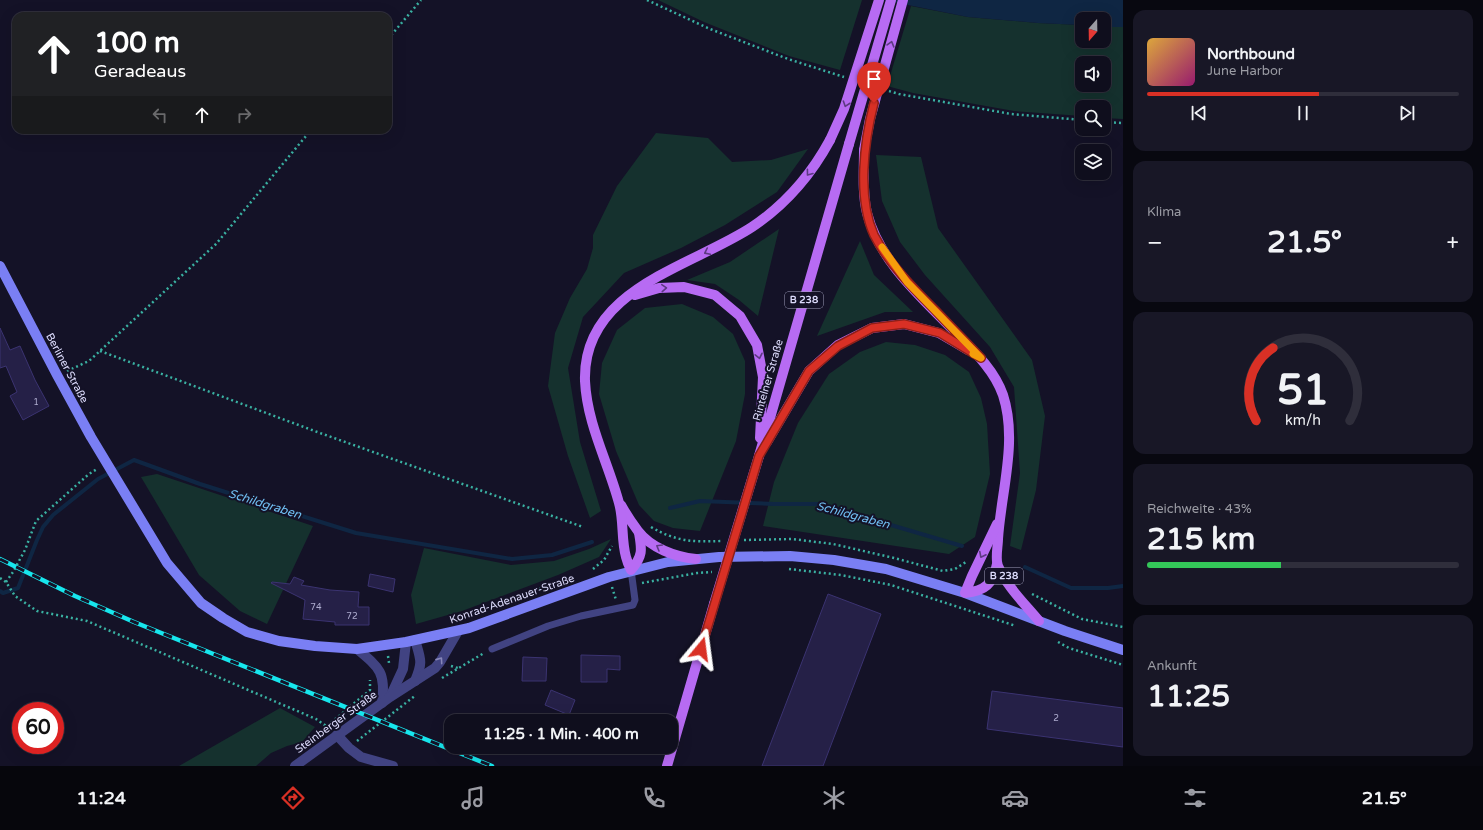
<!DOCTYPE html>
<html lang="de">
<head>
<meta charset="utf-8">
<style>
	body { margin:0; font-family:"Varela Round",sans-serif; background:#181726; color:#f1f3f6; height:100vh; display:flex; flex-direction:column; font-size:15px; white-space:nowrap }
	* { box-sizing:border-box; margin:0 }
	p { font-size:13px; color:#9b9ca4 }
	.icon { flex:none; width:22px; height:22px; fill:none; stroke:currentColor; stroke-width:2; stroke-linecap:round; stroke-linejoin:round }
	.map { position:relative; flex:1; overflow:hidden }
	.side { display:flex; flex-direction:column; gap:10px; padding:10px; background:#080810; width:360px }
	.side>* { flex:none }
	.top-card { position:absolute; left:12px; top:12px; width:380px; height:122px; border-radius:12px; box-shadow:0 4px 16px #0002,0 0 0 1px #2f2e3b; background:#202124; color:#fff; overflow:hidden }
	.needle { width:26px; rotate:200deg }
	.tools { position:absolute; left:1075px; top:12px; display:grid; gap:8px }
	.tools a { display:grid; place-items:center; width:36px; height:36px; border-radius:8px; background:#0f0e1d; box-shadow:0 4px 16px #0002,0 0 0 1px #2f2e3b; font-size:20px }
	.speed { position:absolute; left:12px; top:702px; display:flex; gap:8px; font-size:20px; font-weight:700; text-align:center }
	.speed>* { display:grid; place-content:center; width:52px; height:52px; border-radius:50%; background:#0f0e1d; box-shadow:0 4px 16px #0002,0 0 0 1px #2f2e3b; line-height:1 }
	.speed .limit { border:6px solid #d22; background:#fff; color:#111 }
	.pin { position:absolute; display:grid; place-items:center; width:34px; height:34px; color:#fff; margin:-41px -17px; border-radius:50% 50% 50% 0; rotate:-45deg; box-shadow:0 0 4px #0007 }
	.pin .icon { rotate:45deg }
	.me { position:absolute; width:44px; margin:-22px; rotate:16deg; stroke-linejoin:round; filter:drop-shadow(0 0 3px #0008) }
	.turn { display:flex; align-items:center; gap:14px; height:84px; padding:0 16px; font-size:18px }
	.turn .icon { width:52px; height:52px; stroke-width:2.5 }
	.turn b { display:block; font-size:28px; line-height:34px }
	.lanes { display:flex; align-items:center; height:38px; padding:0 16px; background:#0003; justify-content:center; gap:20px; direction:ltr }
	.lanes .off { opacity:.35 }
	.big { font-size:30px; font-weight:700; line-height:1.1 }
	.side .card { flex:1; display:flex; flex-direction:column; justify-content:center; gap:6px; min-width:0; padding:0 14px; border-radius:12px; background:#181726 }
	.side .dial { align-items:center; gap:0 }
	.dial svg { height:104px; overflow:visible; fill:none; stroke:#2f2e3b; stroke-width:7; stroke-linecap:round; text-anchor:middle }
	.dial text { fill:#f1f3f6; stroke:none }
	.song { display:flex; align-items:center; gap:12px }
	.cover { width:48px; height:48px; border-radius:6px; background:linear-gradient(135deg,hsl(40 70% 55%),hsl(320 70% 35%)) }
	.played { height:4px; border-radius:2px; background:linear-gradient(90deg,#d93025 55%,#2f2e3b 55%) }
	.keys { display:flex; justify-content:space-around; direction:ltr }
	.heat { display:flex; justify-content:space-between; align-items:center; font-size:22px; direction:ltr }
	.charge { height:6px; border-radius:3px; background:linear-gradient(90deg,#34c759 43%,#2f2e3b 0) }
	.trip { position:absolute; left:444px; top:714px; width:234px; height:40px; border-radius:12px; background:#0f0e1d; box-shadow:0 4px 16px #0002,0 0 0 1px #2f2e3b; font-weight:700; line-height:40px; text-align:center }
	.menu { display:flex; height:64px; justify-content:space-around; align-items:center; background:#06060c; color:#9b9ca4 }
	.menu .icon { width:28px; height:28px }
	.menu .current { color:#d93025 }
	.menu b { font-size:18px; color:#f1f3f6 }
	main { display:flex; flex:1; min-height:0 }
	.map>svg:first-child { display:block }
	.green { fill:#15312e; fill-rule:evenodd }
	.water { fill:#0f2643 }
	.lines { fill:none; stroke-linecap:round; stroke-linejoin:round }
	.stream { stroke:#0f2643; stroke-width:4 }
	.building { fill:#252047; stroke:#3b3371 }
	.path { stroke:#3ab1a2; stroke-width:2.5; stroke-dasharray:2 3; stroke-linecap:butt }
	.service { stroke:#414382; stroke-width:7 }
	.minor { stroke:#414382; stroke-width:10 }
	.tertiary { stroke:#414382; stroke-width:10 }
	.secondary { stroke:#7a7ff4; stroke-width:10 }
	.primary { stroke:#b76bf3; stroke-width:10 }
	.rail-casing { stroke:#17e6ed; stroke-width:4.5 }
	.rail { stroke:#141227; stroke-width:3; stroke-dasharray:9; stroke-linecap:butt }
	.primary-bridge { stroke:#b76bf3; stroke-width:10 }
	.oneway { stroke:#5d3a83 }
	.oneway2 { stroke:#8787b9 }
	.route-casing { stroke:#8d1f18; stroke-width:10 }
	.route { stroke:#d93025; stroke-width:7 }
	.slow { stroke:#f59e0b; stroke-width:7 }
	.labels { text-anchor:middle; dominant-baseline:central; stroke-width:4; stroke-linejoin:round; paint-order:stroke }
	.number-label { font-size:9px; fill:#aeaccf }
	.shield { fill:#141227; stroke:#a09fbc; stroke-width:1 }
	.shield-label { font-size:10px; font-weight:bold; fill:#dcdbfc }
	.street-label { font-size:11px; fill:#dcdbfc; stroke:#141227 }
	.water-label { font-size:12px; font-style:italic; fill:#71c0f4; stroke:#141227 }
</style>
</head>
<body>
<main>
<div class="map">
<svg width="1123" height="766" viewBox="0 0 1123 766">
	<rect width="100%" height="100%" fill="#141227"/>
	<g class="green">
		<path d="M 658,0 L 862,0 L 840,70 L 789,56 L 704,22 Z"/>
		<path d="M 911,6 L 968,17 L 1038,23 L 1082,25 L 1082,41 L 1104,41 L 1104,27 L 1123,27 L 1123,119 L 1104,118 L 1104,107 L 1082,107 L 1082,116 L 1014,111 L 913,93 L 887,86 ZM 1082,63 L 1104,63 L 1104,85 L 1082,85 Z"/>
		<path d="M 656,133 L 708,138 L 732,162 L 771,160 L 808,149 L 777,192 L 725,225 L 681,248 L 624,273 L 583,317 L 568,368 L 580,442 L 601,511 L 590,518 L 568,456 L 548,386 L 555,333 L 570,298 L 587,269 L 593,248 L 593,235 L 617,186 Z"/>
		<path d="M 876,155 L 921,157 L 938,228 L 1032,360 L 1045,416 L 1036,490 L 1021,550 L 1010,546 L 1020,473 L 1014,387 L 990,347 L 925,275 L 900,242 L 882,201 Z"/>
		<path d="M 779,229 L 758,316 L 739,300 L 715,284 L 687,280 L 730,262 Z"/>
		<path d="M 860,241 L 874,275 L 913,312 L 885,312 L 817,336 Z"/>
		<path d="M 682,304 L 713,317 L 733,334 L 745,361 L 745,394 L 736,441 L 700,531 L 673,528 L 654,521 L 639,505 L 616,451 L 599,394 L 602,363 L 617,330 L 645,308 Z"/>
		<path d="M 886,342 L 915,345 L 945,355 L 969,372 L 981,398 L 987,424 L 990,474 L 975,537 L 949,554 L 763,526 L 774,482 L 798,423 L 829,374 L 860,352 Z"/>
		<path d="M 157,474 L 313,526 L 267,624 L 240,611 L 199,575 L 141,477 Z"/>
		<path d="M 611,539 L 599,557 L 558,575 L 462,611 L 416,624 L 411,595 L 424,548 L 511,565 L 554,561 L 589,549 Z"/>
		<path d="M 280,708 L 315,727 L 302,742 L 287,746 L 271,753 L 256,766 L 179,766 Z"/>
	</g>
	<path class="water" d="M 883,0 L 1123,0 L 1123,27 L 1104,27 L 1104,19 L 1082,19 L 1082,25 L 1038,23 L 968,17 Z"/>
	<g class="lines">
		<g class="stream">
			<path d="M 670,508 L 700,501 L 774,504 L 820,504 L 962,546"/>
			<path d="M 1025,567 L 1071,588 L 1108,588 L 1123,586"/>
			<path d="M 0,591 L 3,593 L 18,588 L 37,540 L 43,527 L 53,515 L 98,479 L 134,460 L 200,484 L 356,533 L 512,559 L 552,555 L 592,542"/>
		</g>
	</g>
	<g class="building">
		<path d="M 0,328 L 10,350 L 20,346 L 35,380 L 49,406 L 23,420 L 10,396 L 17,392 L 6,366 L 0,368 Z"/>
		<path d="M 370,574 L 395,579 L 393,592 L 368,586 Z"/>
		<path d="M 294,577 L 304,581 L 301,585 L 330,590 L 359,592 L 358,607 L 369,607 L 369,625 L 335,625 L 335,622 L 303,619 L 305,600 L 271,583 L 272,582 L 290,584 Z"/>
		<path d="M 828,594 L 881,614 L 823,766 L 762,766 Z"/>
		<path d="M 581,655 L 620,656 L 620,670 L 607,669 L 607,682 L 581,682 Z"/>
		<path d="M 523,657 L 547,658 L 546,681 L 522,681 Z"/>
		<path d="M 551,690 L 575,700 L 569,715 L 545,705 Z"/>
		<path d="M 992,691 L 1123,708 L 1123,747 L 987,729 Z"/>
	</g>
	<g class="lines">
		<g class="path">
			<path d="M 647,0 L 710,29 L 788,59 L 844,77"/>
			<path d="M 388,39 L 421,0"/>
			<path d="M 889,91 L 899,94 L 1011,114 L 1082,120"/>
			<path d="M 1104,122 L 1123,123"/>
			<path d="M 100,351 L 320,433 L 583,527"/>
			<path d="M 67,371 L 89,361 L 216,244 L 311,130"/>
			<path d="M 651,527 C 677,542 693,542 722,541"/>
			<path d="M 744,540 L 792,539 L 833,544 L 894,558 L 943,571 L 955,569 L 966,562"/>
			<path d="M 593,569 L 604,560 L 612,546"/>
			<path d="M 789,569 L 841,575 L 891,585 L 1016,626"/>
			<path d="M 0,578 L 6,582 L 15,596 L 37,611 L 87,621 L 316,719 L 329,728"/>
			<path d="M 6,582 L 13,572 L 25,550 L 36,521 L 89,474 L 97,469"/>
			<path d="M 642,583 L 697,573 L 712,572"/>
			<path d="M 612,587 L 616,600"/>
			<path d="M 1032,594 L 1082,619 L 1123,627"/>
			<path d="M 520,596 L 558,582"/>
			<path d="M 1058,642 L 1069,648 L 1123,665"/>
			<path d="M 388,656 L 389,663"/>
			<path d="M 451,666 L 458,668"/>
			<path d="M 442,678 L 484,653"/>
			<path d="M 327,726 L 370,690 L 370,680"/>
			<path d="M 357,741 L 416,695"/>
		</g>
		<path class="service" d="M 492,649 L 548,626 L 581,616 L 633,605 L 635,600 L 631,570"/>
		<path class="minor" d="M 337,735 L 349,748 L 361,757 L 393,766"/>
		<g class="tertiary">
			<path d="M 357,649 C 380,668 386,673 382,703"/>
			<path d="M 415,681 C 423,662 421,660 415,640"/>
			<path d="M 391,695 L 403,669 L 406,642"/>
			<path d="M 295,766 L 390,697 L 435,668 L 440,662 L 458,631"/>
		</g>
		<path class="secondary" d="M 0,266 L 57,375 L 91,437 L 167,563 L 201,603 L 223,618 L 247,632 L 279,641 L 315,646 L 357,649 L 406,642 L 469,628 L 609,577 L 668,562 L 719,557 L 790,556 L 834,560 L 886,569 L 965,593 L 1065,631 L 1123,650"/>
		<g class="primary">
			<path d="M 864,150 C 864,170 862,193 867,213 C 880,264 925,300 960,337 C 977,354 995,372 1003,395 C 1018,441 1001,492 998,539 C 998,546 995,559 998,566 C 1007,587 1025,604 1039,621"/>
			<path d="M 635,295 L 659,288 L 684,287 L 715,295 L 740,316 L 757,345 L 763,377 L 760,438"/>
			<path d="M 767,442 L 809,371 L 838,345 L 872,328 L 904,324 L 939,333 L 968,350"/>
			<path d="M 759,456 L 849,144"/>
			<path d="M 621,505 C 626,514 632,523 638,531 C 651,548 675,557 696,559"/>
			<path d="M 639,533 C 642,550 643,556 631,570 C 629,566 627,561 626,557 C 621,539 624,520 619,503 C 608,462 587,424 585,381 C 582,289 691,267 752,227 C 785,205 811,175 830,140"/>
			<path d="M 997,564 C 993,584 985,591 965,593 L 972,576 L 997,524"/>
			<path d="M 667,766 L 714,604"/>
		</g>
		<g class="rail-casing">
			<path id="rail" d="M 0,559 L 75,596 L 134,622 L 492,766"/>
		</g>
		<use href="#rail" class="rail"/>
		<g class="primary-bridge">
			<path d="M 830,140 L 844,109 L 879,0"/>
			<path d="M 849,144 L 891,0"/>
			<path d="M 864,150 L 870,119 L 903,0"/>
			<path d="M 714,604 L 759,456"/>
		</g>
	</g>
	<defs><path id="oneway-chevron" d="M-2-3.5L2.5 0L-2 3.5" fill="none" stroke-width="1.6" stroke-linecap="round" stroke-linejoin="round"/></defs>
	<g class="oneway">
		<use href="#oneway-chevron" transform="translate(891 44) rotate(-74)"/>
		<use href="#oneway-chevron" transform="translate(846 104) rotate(109)"/>
		<use href="#oneway-chevron" transform="translate(809 173) rotate(127)"/>
		<use href="#oneway-chevron" transform="translate(707 252) rotate(154)"/>
		<use href="#oneway-chevron" transform="translate(664 288) rotate(-4)"/>
		<use href="#oneway-chevron" transform="translate(759 356) rotate(78)"/>
		<use href="#oneway-chevron" transform="translate(659 547) rotate(-150)"/>
		<use href="#oneway-chevron" transform="translate(982 555) rotate(117)"/>
	</g>
	<use class="oneway2" href="#oneway-chevron" transform="translate(440 660) rotate(-55)"/>
	<g class="lines">
		<g class="route-casing">
			<path id="route" d="M 701,649 L 759,456 L 809,371 L 838,346 L 872,328 L 904,324 L 940,333 L 981,358 C 966,342 950,326 935,310 C 912,287 889,264 874,235 C 857,197 864,142 874,103"/>
		</g>
		<use href="#route" class="route"/>
		<path class="slow" d="M 882,247 L 907,282 L 981,358 L 973,354"/>
	</g>
	<g class="labels">
		<g class="number-label">
			<text x="36" y="402">1</text>
			<text x="316" y="607">74</text>
			<text x="352" y="616">72</text>
			<text x="1056" y="718">2</text>
		</g>
		<g class="shield">
			<rect x="785" y="292" width="38" height="16" rx="3"/>
			<rect x="985" y="568" width="38" height="16" rx="3"/>
		</g>
		<g class="shield-label">
			<text x="804" y="300">B 238</text>
			<text x="1004" y="576">B 238</text>
		</g>
		<g class="street-label">
			<text transform="translate(67 368) rotate(62)">Berliner Straße</text>
			<text transform="translate(768 380) rotate(-74)">Rintelner Straße</text>
			<text transform="translate(512 599) rotate(-19)">Konrad-Adenauer-Straße</text>
			<text transform="translate(336 722) rotate(-36)">Steinberger Straße</text>
		</g>
		<g class="water-label">
			<text transform="translate(265 504) rotate(17)">Schildgraben</text>
			<text transform="translate(853 515) rotate(15)">Schildgraben</text>
		</g>
	</g>
</svg>
<div class="tools">
<a><svg class="needle" viewBox="-14 -14 28 28"><path d="M0-13l5 13h-10z" fill="#e53935"/><path d="M0 13l5-13h-10z" fill="#9b9ca4"/></svg></a>
<a><svg class="icon" aria-label="sound" viewBox="0 0 24 24"><path d="M4 9h4l5-4v14l-5-4H4zM17 9q2 3 0 6"/></svg></a>
<a><svg class="icon" aria-label="search" viewBox="0 0 24 24"><circle cx="10" cy="10" r="6"/><path d="M15 15l6 6"/></svg></a>
<a><svg class="icon" aria-label="layers" viewBox="0 0 24 24"><path d="M12 4l9 5-9 5-9-5zM3 14l9 5 9-5"/></svg></a>
</div>
<div class="speed"><div class="limit">60</div></div>
<div class="pin" style="left:874px;top:103px;background:#d93025"><svg class="icon" aria-label="arrive" viewBox="0 0 24 24"><path d="M6 21V4h12l-3 4 3 4H6"/></svg></div>
<svg class="me" style="left:701px;top:649px" viewBox="-20 -20 40 40"><path d="M0-17L14 15 0 8-14 15z" fill="#d93025" stroke="#fff" stroke-width="4"/></svg>
<div class="trip">11:25 · 1 Min. · 400 m</div>
<div class="top-card">
<div class="turn"><svg class="icon" aria-label="ahead" viewBox="0 0 24 24"><path d="M12 20V5M6 11l6-6 6 6"/></svg><div><b>100 m</b>Geradeaus</div></div>
<div class="lanes"><svg class="icon off" aria-label="left" viewBox="0 0 24 24"><path d="M17 20v-9H6M10 6l-5 5 5 5"/></svg><svg class="icon" aria-label="ahead" viewBox="0 0 24 24"><path d="M12 20V5M6 11l6-6 6 6"/></svg><svg class="icon off" aria-label="right" viewBox="0 0 24 24"><path d="M7 20v-9h11M14 6l5 5-5 5"/></svg></div>
</div>
</div>
<section class="side">
<div class="card">
<div class="song"><i class="cover"></i><div><b>Northbound</b><p>June Harbor</p></div></div>
<div class="played"></div>
<div class="keys"><svg class="icon" aria-label="previous" viewBox="0 0 24 24"><path d="M18 5L8 12l10 7zM5 5v14"/></svg><svg class="icon" aria-label="pause" viewBox="0 0 24 24"><path d="M8 5v14M16 5v14"/></svg><svg class="icon" aria-label="next" viewBox="0 0 24 24"><path d="M6 5l10 7-10 7zM19 5v14"/></svg></div>
</div>
<div class="card"><p>Klima</p>
<div class="heat"><a>−</a><b class="big">21.5°</b><a>+</a></div>
</div>
<div class="card dial"><svg viewBox="0 0 100 80">
<path d="M14 69A42 42 0 1 1 86 69"/>
<path d="M14 69A42 42 0 0 1 27 13" stroke="#d93025"/>
<text x="50" y="56" font-size="32" font-weight="700">51</text>
<text x="50" y="72" font-size="11">km/h</text>
</svg></div>
<div class="card"><p>Reichweite · 43%</p><b class="big">215 km</b><div class="charge"></div></div>
<div class="card"><p>Ankunft</p><b class="big">11:25</b></div>
</section>
</main>
<nav class="menu">
<b>11:24</b>
<svg class="icon current" aria-label="directions" viewBox="0 0 24 24"><path d="M12 3l9 9-9 9-9-9zM9 14v-3h6M13 9l2 2-2 2"/></svg>
<svg class="icon" aria-label="music" viewBox="0 0 24 24"><path d="M9 18V5l10-2v13"/><circle cx="6" cy="18" r="3"/><circle cx="16" cy="16" r="3"/></svg>
<svg class="icon" aria-label="phone" viewBox="0 0 24 24"><path d="M5 4h4l2 5-3 2q2 4 5 5l2-3 5 2v4C11 20 4 13 5 4z"/></svg>
<svg class="icon" aria-label="climate" viewBox="0 0 24 24"><path d="M12 3v18M4 7l16 10M4 17L20 7"/></svg>
<svg class="icon" aria-label="car" viewBox="0 0 24 24"><path d="M5 17H2v-5l4-1 3-4h7l3 4 3 1v5h-3M9 17h6M6 11h13"/><circle cx="7" cy="17" r="2"/><circle cx="17" cy="17" r="2"/></svg>
<svg class="icon" aria-label="filters" viewBox="0 0 24 24"><path d="M4 7h16M4 17h16"/><circle cx="9" cy="7" r="2"/><circle cx="15" cy="17" r="2"/></svg>
<b>21.5°</b>
</nav>
</body>
</html>
